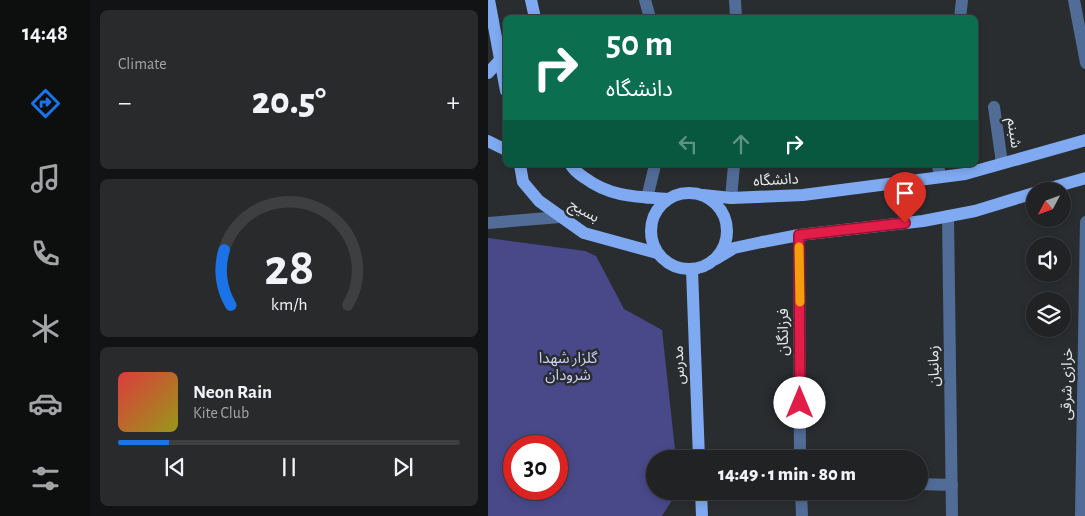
<!DOCTYPE html>
<html lang="en">
<head>
<meta charset="utf-8">
<style>
	body { margin:0; font-family:"Alegreya Sans","Noto Sans Arabic",sans-serif; background:#282a2c; color:#f1f3f6; height:100vh; display:flex; flex-direction:column; font-size:19px; white-space:nowrap }
	* { box-sizing:border-box; margin:0 }
	p { font-size:16px; color:#a2a4a6 }
	.icon { flex:none; width:28px; height:28px; fill:none; stroke:currentColor; stroke-width:2; stroke-linecap:round; stroke-linejoin:round }
	.map { position:relative; flex:1; overflow:hidden }
	.drawer { display:flex; flex-direction:column; gap:10px; padding:10px; background:#121314; width:398px }
	.drawer>* { flex:none }
	.top-card { position:absolute; left:15px; top:15px; width:475px; height:152px; border-radius:8px; box-shadow:0 2px 8px #0003,0 0 0 1px #3d3f41; background:#0b6e4f; color:#fff; overflow:hidden }
	.needle { width:32px; rotate:229deg }
	.tools { position:absolute; left:538px; top:182px; display:grid; gap:10px }
	.tools a { display:grid; place-items:center; width:45px; height:45px; border-radius:50%; background:#202224; box-shadow:0 2px 8px #0003,0 0 0 1px #3d3f41; font-size:25px }
	.speed { position:absolute; left:15px; top:435px; display:flex; gap:10px; font-size:25px; font-weight:700; text-align:center }
	.speed>* { display:grid; place-content:center; width:65px; height:65px; border-radius:50%; background:#202224; box-shadow:0 2px 8px #0003,0 0 0 1px #3d3f41; line-height:1 }
	.speed .limit { border:8px solid #d22; background:#fff; color:#111 }
	.pin { position:absolute; display:grid; place-items:center; width:42px; height:42px; color:#fff; margin:-51px -21px; border-radius:50% 50% 50% 0; rotate:-45deg; box-shadow:0 0 5px #0007 }
	.pin .icon { rotate:45deg }
	.me { position:absolute; width:55px; margin:-28px; rotate:0deg; stroke-linejoin:round; filter:drop-shadow(0 0 4px #0008) }
	.turn { display:flex; align-items:center; gap:18px; height:105px; padding:0 20px; font-size:22px }
	.turn .icon { width:65px; height:65px; stroke-width:2.5 }
	.turn b { display:block; font-size:35px; line-height:42px }
	.lanes { display:flex; align-items:center; height:48px; padding:0 20px; background:#0003; justify-content:center; gap:25px; direction:ltr }
	.lanes .off { opacity:.35 }
	.big { font-size:38px; font-weight:800; line-height:1.1 }
	.drawer .widget { flex:1; display:flex; flex-direction:column; justify-content:center; gap:8px; min-width:0; padding:0 18px; border-radius:8px; background:#282a2c }
	.drawer .dial { align-items:center; gap:0 }
	.dial svg { height:130px; overflow:visible; fill:none; stroke:#3d3f41; stroke-width:7; stroke-linecap:round; text-anchor:middle }
	.dial text { fill:#f1f3f6; stroke:none }
	.song { display:flex; align-items:center; gap:15px }
	.cover { width:60px; height:60px; border-radius:8px; background:linear-gradient(135deg,hsl(0 70% 55%),hsl(60 70% 35%)) }
	.played { height:5px; border-radius:2px; background:linear-gradient(90deg,#1a73e8 15%,#3d3f41 15%) }
	.keys { display:flex; justify-content:space-around; direction:ltr }
	.heat { display:flex; justify-content:space-between; align-items:center; font-size:28px; direction:ltr }
	.trip { position:absolute; left:158px; top:450px; width:282px; height:50px; border-radius:25px; background:#202224; box-shadow:0 2px 8px #0003,0 0 0 1px #3d3f41; font-weight:800; line-height:50px; text-align:center }
	main { display:flex; flex:1; min-height:0 }
	.tabs { display:flex; flex-direction:column; width:90px; justify-content:space-around; align-items:center; background:#0d0e0e; color:#a2a4a6 }
	.tabs .icon { width:35px; height:35px }
	.tabs .active { color:#1a73e8 }
	.tabs b { font-size:22px; color:#f1f3f6 }
	.map>svg:first-child { display:block }
	.green { fill:#49498a; fill-rule:evenodd }
	.lines { fill:none; stroke-linecap:round; stroke-linejoin:round }
	.minor { stroke:#516c97; stroke-width:12 }
	.major { stroke:#7faaf1; stroke-width:12 }
	.route-casing { stroke:#92132f; stroke-width:12 }
	.route { stroke:#e11d48; stroke-width:9 }
	.slow { stroke:#f59e0b; stroke-width:9 }
	.labels { text-anchor:middle; dominant-baseline:central; stroke-width:5; stroke-linejoin:round; paint-order:stroke }
	.street-label { font-size:15px; fill:#e7e9eb; stroke:#2a2d30 }
	.park-label { font-size:15px; fill:#ccd0f8; stroke:#2a2d30 }
</style>
</head>
<body>
<main>
<nav class="tabs">
<b>14:48</b>
<svg class="icon active" aria-label="directions" viewBox="0 0 24 24"><path d="M12 3l9 9-9 9-9-9zM9 14v-3h6M13 9l2 2-2 2"/></svg>
<svg class="icon" aria-label="music" viewBox="0 0 24 24"><path d="M9 18V5l10-2v13"/><circle cx="6" cy="18" r="3"/><circle cx="16" cy="16" r="3"/></svg>
<svg class="icon" aria-label="phone" viewBox="0 0 24 24"><path d="M5 4h4l2 5-3 2q2 4 5 5l2-3 5 2v4C11 20 4 13 5 4z"/></svg>
<svg class="icon" aria-label="climate" viewBox="0 0 24 24"><path d="M12 3v18M4 7l16 10M4 17L20 7"/></svg>
<svg class="icon" aria-label="car" viewBox="0 0 24 24"><path d="M5 17H2v-5l4-1 3-4h7l3 4 3 1v5h-3M9 17h6M6 11h13"/><circle cx="7" cy="17" r="2"/><circle cx="17" cy="17" r="2"/></svg>
<svg class="icon" aria-label="filters" viewBox="0 0 24 24"><path d="M4 7h16M4 17h16"/><circle cx="9" cy="7" r="2"/><circle cx="15" cy="17" r="2"/></svg>
</nav>
<section class="drawer">
<div class="widget"><p>Climate</p>
<div class="heat"><a>−</a><b class="big">20.5°</b><a>+</a></div>
</div>
<div class="widget dial"><svg viewBox="0 0 100 80">
<path d="M14 69A42 42 0 1 1 86 69"/>
<path d="M14 69A42 42 0 0 1 10 35" stroke="#1a73e8"/>
<text x="50" y="56" font-size="32" font-weight="700">28</text>
<text x="50" y="72" font-size="11">km/h</text>
</svg></div>
<div class="widget">
<div class="song"><i class="cover"></i><div><b>Neon Rain</b><p>Kite Club</p></div></div>
<div class="played"></div>
<div class="keys"><svg class="icon" aria-label="previous" viewBox="0 0 24 24"><path d="M18 5L8 12l10 7zM5 5v14"/></svg><svg class="icon" aria-label="pause" viewBox="0 0 24 24"><path d="M8 5v14M16 5v14"/></svg><svg class="icon" aria-label="next" viewBox="0 0 24 24"><path d="M6 5l10 7-10 7zM19 5v14"/></svg></div>
</div>
</section>
<div class="map">
<svg width="598" height="516" viewBox="0 0 598 516">
	<rect width="100%" height="100%" fill="#2a2d30"/>
	<path class="green" d="M 0,238 L 97,251 L 108,256 L 136,309 L 174,330 L 188,459 L 166,459 L 166,491 L 190,491 L 174,516 L 0,516 ZM 26,446 L 69,446 L 69,489 L 26,489 Z"/>
	<g class="lines">
		<g class="minor">
			<path d="M 157,0 L 162,18"/>
			<path d="M 247,0 L 248,18"/>
			<path d="M 586,0 L 598,63"/>
			<path d="M 472,18 L 474,0"/>
			<path d="M 506,107 L 514,163"/>
			<path d="M 450,165 L 452,177"/>
			<path d="M 159,198 L 167,165"/>
			<path d="M 243,198 L 246,165"/>
			<path d="M 460,216 L 464,516"/>
			<path d="M 0,223 L 72,217"/>
			<path d="M 311,235 L 312,459"/>
			<path d="M 431,484 L 464,485"/>
			<path d="M 313,491 L 314,516"/>
			<path d="M 593,516 L 598,222"/>
		</g>
		<g class="major">
			<path d="M 1,0 L 18,91"/>
			<path d="M 43,0 L 47,18"/>
			<path d="M 0,73 L 12,60"/>
			<path d="M 0,141 L 18,150"/>
			<path d="M 32,165 L 35,182 L 51,201 L 96,233 L 169,253"/>
			<path d="M 83,165 C 86,171 91,174 97,178 C 122,197 149,197 180,199"/>
			<path d="M 552,191 L 598,178"/>
			<circle cx="201" cy="231" r="38"/>
			<path d="M 215,195 L 243,198 L 315,195 L 477,174 L 598,140"/>
			<path d="M 228,259 L 246,248 L 274,242 L 311,235 L 435,221 L 487,211 L 546,193"/>
			<path d="M 204,270 L 211,459"/>
			<path d="M 213,491 L 214,516"/>
		</g>
	</g>
	<g class="lines">
		<g class="route-casing">
			<path id="route" d="M 312,403 L 311,235 L 417,223"/>
		</g>
		<use href="#route" class="route"/>
		<path class="slow" d="M 311,247 L 312,302"/>
	</g>
	<g class="labels">
		<g class="street-label">
			<text transform="translate(526 133) rotate(82)">شبنم</text>
			<text transform="translate(288 180) rotate(-3)">دانشگاه</text>
			<text transform="translate(96 211) rotate(29)">بسیج</text>
			<text transform="translate(295 332) rotate(-90)">فرزانگان</text>
			<text transform="translate(191 365) rotate(-92)">مدرس</text>
			<text transform="translate(446 366) rotate(-91)">زمانیان</text>
			<text transform="translate(579 384) rotate(-89)">خرازی شرقی</text>
		</g>
		<g class="park-label">
			<text x="80" y="358">گلزار شهدا<tspan x="80" dy="17">شرودان</tspan></text>
		</g>
	</g>
</svg>
<div class="tools">
<a><svg class="needle" viewBox="-14 -14 28 28"><path d="M0-13l5 13h-10z" fill="#e53935"/><path d="M0 13l5-13h-10z" fill="#a2a4a6"/></svg></a>
<a><svg class="icon" aria-label="sound" viewBox="0 0 24 24"><path d="M4 9h4l5-4v14l-5-4H4zM17 9q2 3 0 6"/></svg></a>
<a><svg class="icon" aria-label="layers" viewBox="0 0 24 24"><path d="M12 4l9 5-9 5-9-5zM3 14l9 5 9-5"/></svg></a>
</div>
<div class="speed"><div class="limit">30</div></div>
<div class="pin" style="left:417px;top:223px;background:#d93025"><svg class="icon" aria-label="arrive" viewBox="0 0 24 24"><path d="M6 21V4h12l-3 4 3 4H6"/></svg></div>
<svg class="me" style="left:312px;top:403px" viewBox="-20 -20 40 40"><circle r="19" fill="#fff"/><path d="M0-13L10 11 0 6-10 11z" fill="#e11d48"/></svg>
<div class="trip">14:49 · 1 min · 80 m</div>
<div class="top-card">
<div class="turn"><svg class="icon" aria-label="right" viewBox="0 0 24 24"><path d="M7 20v-9h11M14 6l5 5-5 5"/></svg><div><b>50 m</b>دانشگاه</div></div>
<div class="lanes"><svg class="icon off" aria-label="left" viewBox="0 0 24 24"><path d="M17 20v-9H6M10 6l-5 5 5 5"/></svg><svg class="icon off" aria-label="ahead" viewBox="0 0 24 24"><path d="M12 20V5M6 11l6-6 6 6"/></svg><svg class="icon" aria-label="right" viewBox="0 0 24 24"><path d="M7 20v-9h11M14 6l5 5-5 5"/></svg></div>
</div>
</div>
</main>
</body>
</html>
